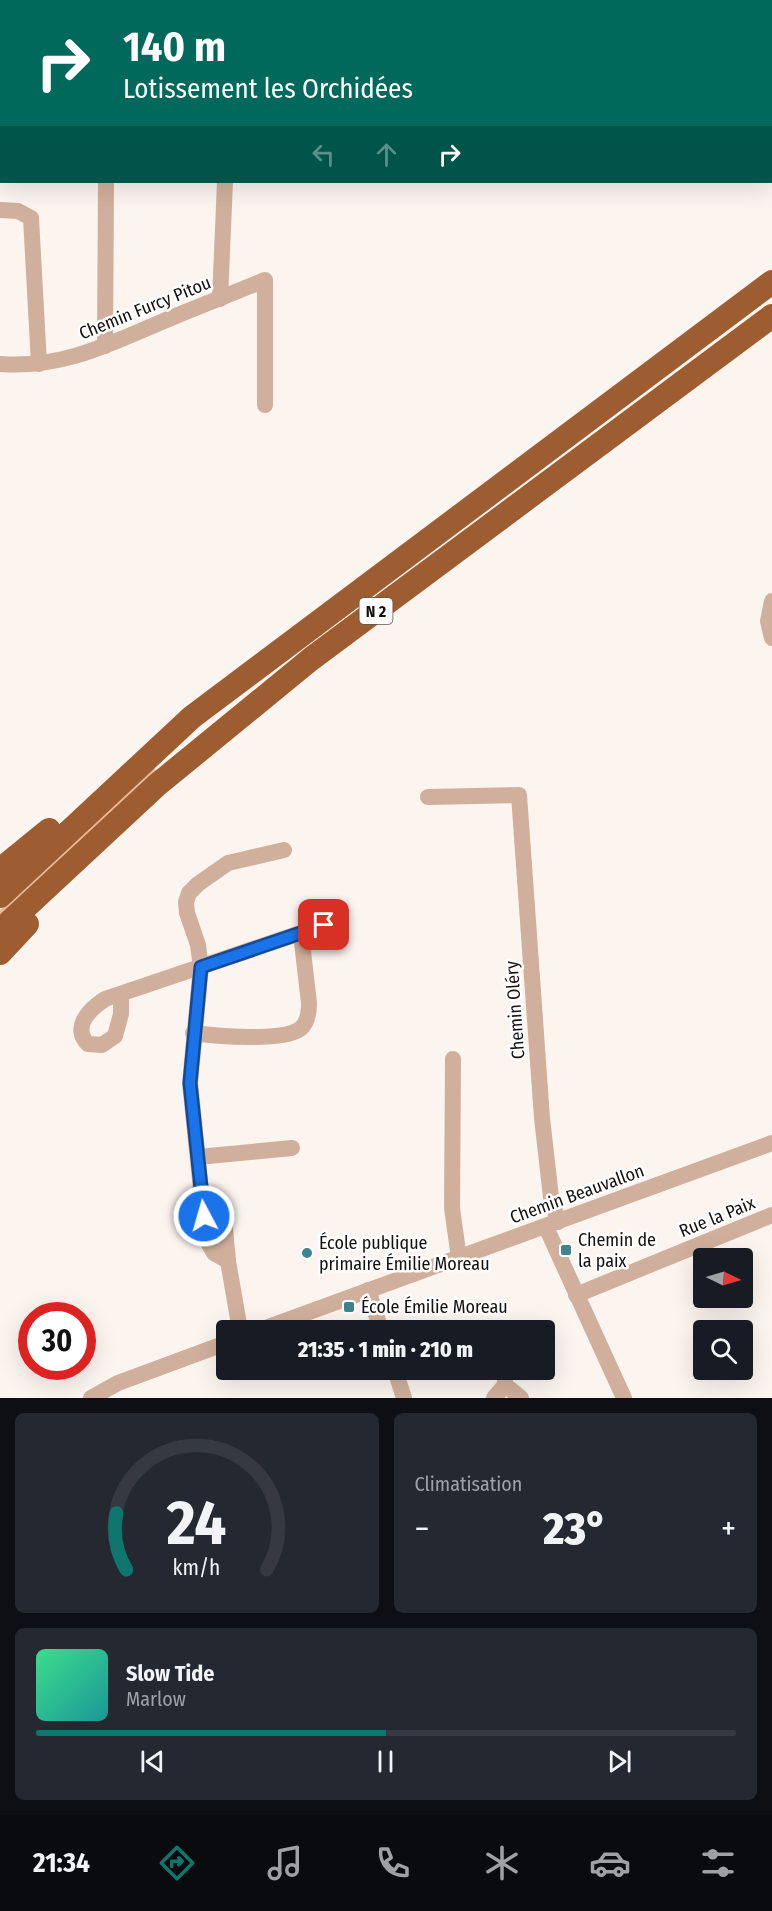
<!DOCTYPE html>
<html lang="fr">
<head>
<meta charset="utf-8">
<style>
	body { margin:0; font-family:"Fira Sans Condensed",sans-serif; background:#242831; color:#f1f3f6; height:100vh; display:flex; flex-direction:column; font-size:22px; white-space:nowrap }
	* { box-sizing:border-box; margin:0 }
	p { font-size:20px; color:#9ea1a6 }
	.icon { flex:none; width:33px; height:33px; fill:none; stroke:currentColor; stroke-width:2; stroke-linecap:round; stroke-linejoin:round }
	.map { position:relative; height:1398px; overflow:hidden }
	.side { display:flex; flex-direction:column; gap:15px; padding:15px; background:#0d0f14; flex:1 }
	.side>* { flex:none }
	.hud { position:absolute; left:0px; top:0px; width:772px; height:183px; box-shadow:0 6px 24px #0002; background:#00695c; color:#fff; overflow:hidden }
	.needle { width:39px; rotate:95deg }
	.buttons { position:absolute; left:693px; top:1248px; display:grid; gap:12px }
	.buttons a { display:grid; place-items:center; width:60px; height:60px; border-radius:6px; background:#171b24; box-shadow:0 6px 24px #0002; font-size:30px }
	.speed { position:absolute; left:18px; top:1302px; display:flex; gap:12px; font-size:30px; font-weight:700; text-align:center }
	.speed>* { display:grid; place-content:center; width:78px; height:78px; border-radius:50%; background:#171b24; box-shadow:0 6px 24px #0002; line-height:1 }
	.speed .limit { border:9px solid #d22; background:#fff; color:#111 }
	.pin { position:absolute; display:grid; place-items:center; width:51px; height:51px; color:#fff; margin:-26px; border-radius:12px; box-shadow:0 3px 9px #0006 }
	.me { position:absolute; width:66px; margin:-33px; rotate:354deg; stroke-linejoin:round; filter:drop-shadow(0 0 4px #0008) }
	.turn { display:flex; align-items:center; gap:21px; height:126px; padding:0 24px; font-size:27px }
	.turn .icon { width:78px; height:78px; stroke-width:2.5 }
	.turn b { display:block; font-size:42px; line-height:51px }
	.lanes { display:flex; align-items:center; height:57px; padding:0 24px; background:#0003; justify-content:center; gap:30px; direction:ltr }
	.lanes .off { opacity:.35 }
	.big { font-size:45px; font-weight:800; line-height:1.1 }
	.side .tile { flex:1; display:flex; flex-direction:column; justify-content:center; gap:9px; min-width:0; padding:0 21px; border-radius:9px; background:#242831 }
	.side .dial { align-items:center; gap:0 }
	.dial svg { height:156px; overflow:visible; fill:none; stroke:#363941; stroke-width:7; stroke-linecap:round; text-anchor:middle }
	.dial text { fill:#f1f3f6; stroke:none }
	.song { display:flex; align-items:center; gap:18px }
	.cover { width:72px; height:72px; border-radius:9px; background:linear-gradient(135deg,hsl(150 70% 55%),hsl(180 70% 35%)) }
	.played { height:6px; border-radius:3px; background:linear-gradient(90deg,#0f766e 50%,#363941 50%) }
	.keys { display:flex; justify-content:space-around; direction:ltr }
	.heat { display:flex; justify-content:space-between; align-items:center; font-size:33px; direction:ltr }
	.side .tiles { flex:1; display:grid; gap:15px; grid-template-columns:1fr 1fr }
	.tile:last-child { grid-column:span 2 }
	.trip { position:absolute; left:216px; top:1320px; width:339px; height:60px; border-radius:6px; background:#171b24; box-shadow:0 6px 24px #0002; font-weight:800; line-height:60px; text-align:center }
	.tab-bar { display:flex; height:96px; justify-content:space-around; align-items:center; background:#090b0e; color:#9ea1a6 }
	.tab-bar .icon { width:42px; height:42px }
	.tab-bar .current { color:#0f766e }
	.tab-bar b { font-size:27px; color:#f1f3f6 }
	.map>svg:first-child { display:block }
	.green { fill:#edba99 }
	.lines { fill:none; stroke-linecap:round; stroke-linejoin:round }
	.minor { stroke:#d0b09c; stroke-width:16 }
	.highway { stroke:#9d5d30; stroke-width:24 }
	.route-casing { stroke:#114b97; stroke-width:15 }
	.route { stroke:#1a73e8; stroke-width:10 }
	.poi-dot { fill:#3d858c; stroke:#fff; stroke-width:2 }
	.labels { text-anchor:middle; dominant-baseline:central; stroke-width:5; stroke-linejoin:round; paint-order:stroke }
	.shield { fill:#fff; stroke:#5a5958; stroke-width:1.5 }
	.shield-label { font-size:16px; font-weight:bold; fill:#141210 }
	.street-label { font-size:18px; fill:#141210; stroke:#fff }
	.poi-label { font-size:18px; fill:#141210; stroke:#fff; text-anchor:start }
</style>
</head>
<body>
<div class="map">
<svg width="772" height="1398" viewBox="0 0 772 1398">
	<rect width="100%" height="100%" fill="#fcf4ef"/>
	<path class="green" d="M 152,764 L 156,771 L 0,919 L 0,910 Z"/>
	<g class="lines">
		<g class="minor">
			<path d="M 0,210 L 18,211 L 31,218 L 39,364"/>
			<path d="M 220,299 L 225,182"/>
			<path d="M 105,346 L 106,182"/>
			<path d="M 0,364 C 65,369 113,342 171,318 C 202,305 234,293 265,280 L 265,405"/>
			<path d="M 772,601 L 768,621 L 772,638"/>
			<path d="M 428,797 L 519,795 L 542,1118 L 551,1197 L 558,1222"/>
			<path d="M 121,994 L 121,1014 L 115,1036 L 102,1045 L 88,1044 C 71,1027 90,1009 105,999 L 324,925"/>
			<path d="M 193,1033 C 216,1036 282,1042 300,1029 C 308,1023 309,1012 309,1003 L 301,934"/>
			<path d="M 453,1059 L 452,1208 L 459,1258"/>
			<path d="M 198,1157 L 292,1148"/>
			<path d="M 202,1193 L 214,1200 L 224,1218 L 228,1261 L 240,1330"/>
			<path d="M 546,1227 L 624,1398"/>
			<path d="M 228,1261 L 214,1253 L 206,1239 L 190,1083 L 201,967 L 198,945 L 187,913 L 186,902 L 189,893 L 198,884 L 228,863 L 284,850"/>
			<path d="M 368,1290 L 381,1330"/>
			<path d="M 576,1295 L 772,1215"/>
			<path d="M 260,1330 L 772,1143"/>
			<path d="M 395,1370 L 404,1398"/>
			<path d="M 505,1385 L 521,1398"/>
			<path d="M 91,1398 L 118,1383 L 226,1343"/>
			<path d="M 494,1398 L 505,1385 L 505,1370"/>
		</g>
		<g class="highway">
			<path d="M 0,870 L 49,830"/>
			<path d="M 0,896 L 192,717 L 772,282"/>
			<path d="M 0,931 L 157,785 L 311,659 L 772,316"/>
			<path d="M 0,953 L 27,924"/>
		</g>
	</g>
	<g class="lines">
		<g class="route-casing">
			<path id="route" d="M 204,1216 L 190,1083 L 201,967 L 324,925"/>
		</g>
		<use href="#route" class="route"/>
	</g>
	<g class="poi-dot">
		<rect x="560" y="1244" width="12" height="12" rx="3"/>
		<circle cx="307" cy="1253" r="6"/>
		<rect x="343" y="1301" width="12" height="12" rx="3"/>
	</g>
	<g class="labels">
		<rect class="shield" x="359.5" y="598" width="33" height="26" rx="4.5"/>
		<g class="shield-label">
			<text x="376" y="611">N 2</text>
		</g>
		<g class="street-label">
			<text transform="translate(145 308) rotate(-22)">Chemin Furcy Pitou</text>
			<text transform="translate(515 1010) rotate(-94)">Chemin Oléry</text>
			<text transform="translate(577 1194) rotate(-20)">Chemin Beauvallon</text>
			<text transform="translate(717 1217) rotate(-22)">Rue la Paix</text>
		</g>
		<g class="poi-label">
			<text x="578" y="1240">Chemin de<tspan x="578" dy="21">la paix</tspan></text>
			<text x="319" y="1243">École publique<tspan x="319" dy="21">primaire Émilie Moreau</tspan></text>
			<text x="361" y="1307">École Émilie Moreau</text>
		</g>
	</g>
</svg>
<div class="buttons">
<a><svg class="needle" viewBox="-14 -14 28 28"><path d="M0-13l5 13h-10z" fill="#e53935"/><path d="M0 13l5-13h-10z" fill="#9ea1a6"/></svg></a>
<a><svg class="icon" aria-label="search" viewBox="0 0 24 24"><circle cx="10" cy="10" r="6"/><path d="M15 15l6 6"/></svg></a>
</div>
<div class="speed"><div class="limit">30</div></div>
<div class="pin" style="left:324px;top:925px;background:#d93025"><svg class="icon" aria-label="arrive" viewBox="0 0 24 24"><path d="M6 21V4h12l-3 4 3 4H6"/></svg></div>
<svg class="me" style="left:204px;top:1216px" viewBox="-20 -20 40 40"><circle r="17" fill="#1a73e8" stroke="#fff" stroke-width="3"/><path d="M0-11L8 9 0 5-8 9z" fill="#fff"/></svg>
<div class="trip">21:35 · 1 min · 210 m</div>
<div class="hud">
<div class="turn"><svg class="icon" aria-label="right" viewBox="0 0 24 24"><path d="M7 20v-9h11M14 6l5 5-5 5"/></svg><div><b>140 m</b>Lotissement les Orchidées</div></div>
<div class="lanes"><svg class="icon off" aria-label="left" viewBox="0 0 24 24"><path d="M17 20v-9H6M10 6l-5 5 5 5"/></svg><svg class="icon off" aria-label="ahead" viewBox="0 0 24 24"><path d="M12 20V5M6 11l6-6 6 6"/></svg><svg class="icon" aria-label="right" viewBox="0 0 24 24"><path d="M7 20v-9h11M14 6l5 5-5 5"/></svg></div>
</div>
</div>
<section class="side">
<div class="tiles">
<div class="tile dial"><svg viewBox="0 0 100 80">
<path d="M14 69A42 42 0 1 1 86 69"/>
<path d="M14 69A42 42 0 0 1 9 40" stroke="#0f766e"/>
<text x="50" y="56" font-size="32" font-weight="700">24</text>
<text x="50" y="72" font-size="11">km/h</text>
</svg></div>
<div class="tile"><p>Climatisation</p>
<div class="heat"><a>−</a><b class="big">23°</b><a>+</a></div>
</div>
<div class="tile">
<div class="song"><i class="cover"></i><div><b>Slow Tide</b><p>Marlow</p></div></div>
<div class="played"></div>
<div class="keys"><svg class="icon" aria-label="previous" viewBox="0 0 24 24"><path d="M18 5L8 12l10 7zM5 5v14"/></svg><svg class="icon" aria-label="pause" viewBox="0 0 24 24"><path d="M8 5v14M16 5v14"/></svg><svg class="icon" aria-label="next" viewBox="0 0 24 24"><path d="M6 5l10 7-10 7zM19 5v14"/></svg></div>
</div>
</div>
</section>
<nav class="tab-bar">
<b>21:34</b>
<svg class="icon current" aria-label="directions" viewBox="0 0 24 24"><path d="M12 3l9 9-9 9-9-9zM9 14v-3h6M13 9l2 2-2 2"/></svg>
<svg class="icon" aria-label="music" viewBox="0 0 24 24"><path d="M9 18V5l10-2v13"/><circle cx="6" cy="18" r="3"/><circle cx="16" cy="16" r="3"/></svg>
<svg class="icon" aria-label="phone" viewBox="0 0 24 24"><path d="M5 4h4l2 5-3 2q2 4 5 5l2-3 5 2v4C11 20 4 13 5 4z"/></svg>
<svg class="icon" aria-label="climate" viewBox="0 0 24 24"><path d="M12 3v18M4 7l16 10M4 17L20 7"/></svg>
<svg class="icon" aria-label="car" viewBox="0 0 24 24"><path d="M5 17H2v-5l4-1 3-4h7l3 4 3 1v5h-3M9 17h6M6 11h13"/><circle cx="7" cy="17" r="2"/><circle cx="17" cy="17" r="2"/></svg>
<svg class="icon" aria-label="filters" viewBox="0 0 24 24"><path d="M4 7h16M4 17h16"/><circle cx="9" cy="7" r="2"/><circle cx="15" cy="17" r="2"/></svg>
</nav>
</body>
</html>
